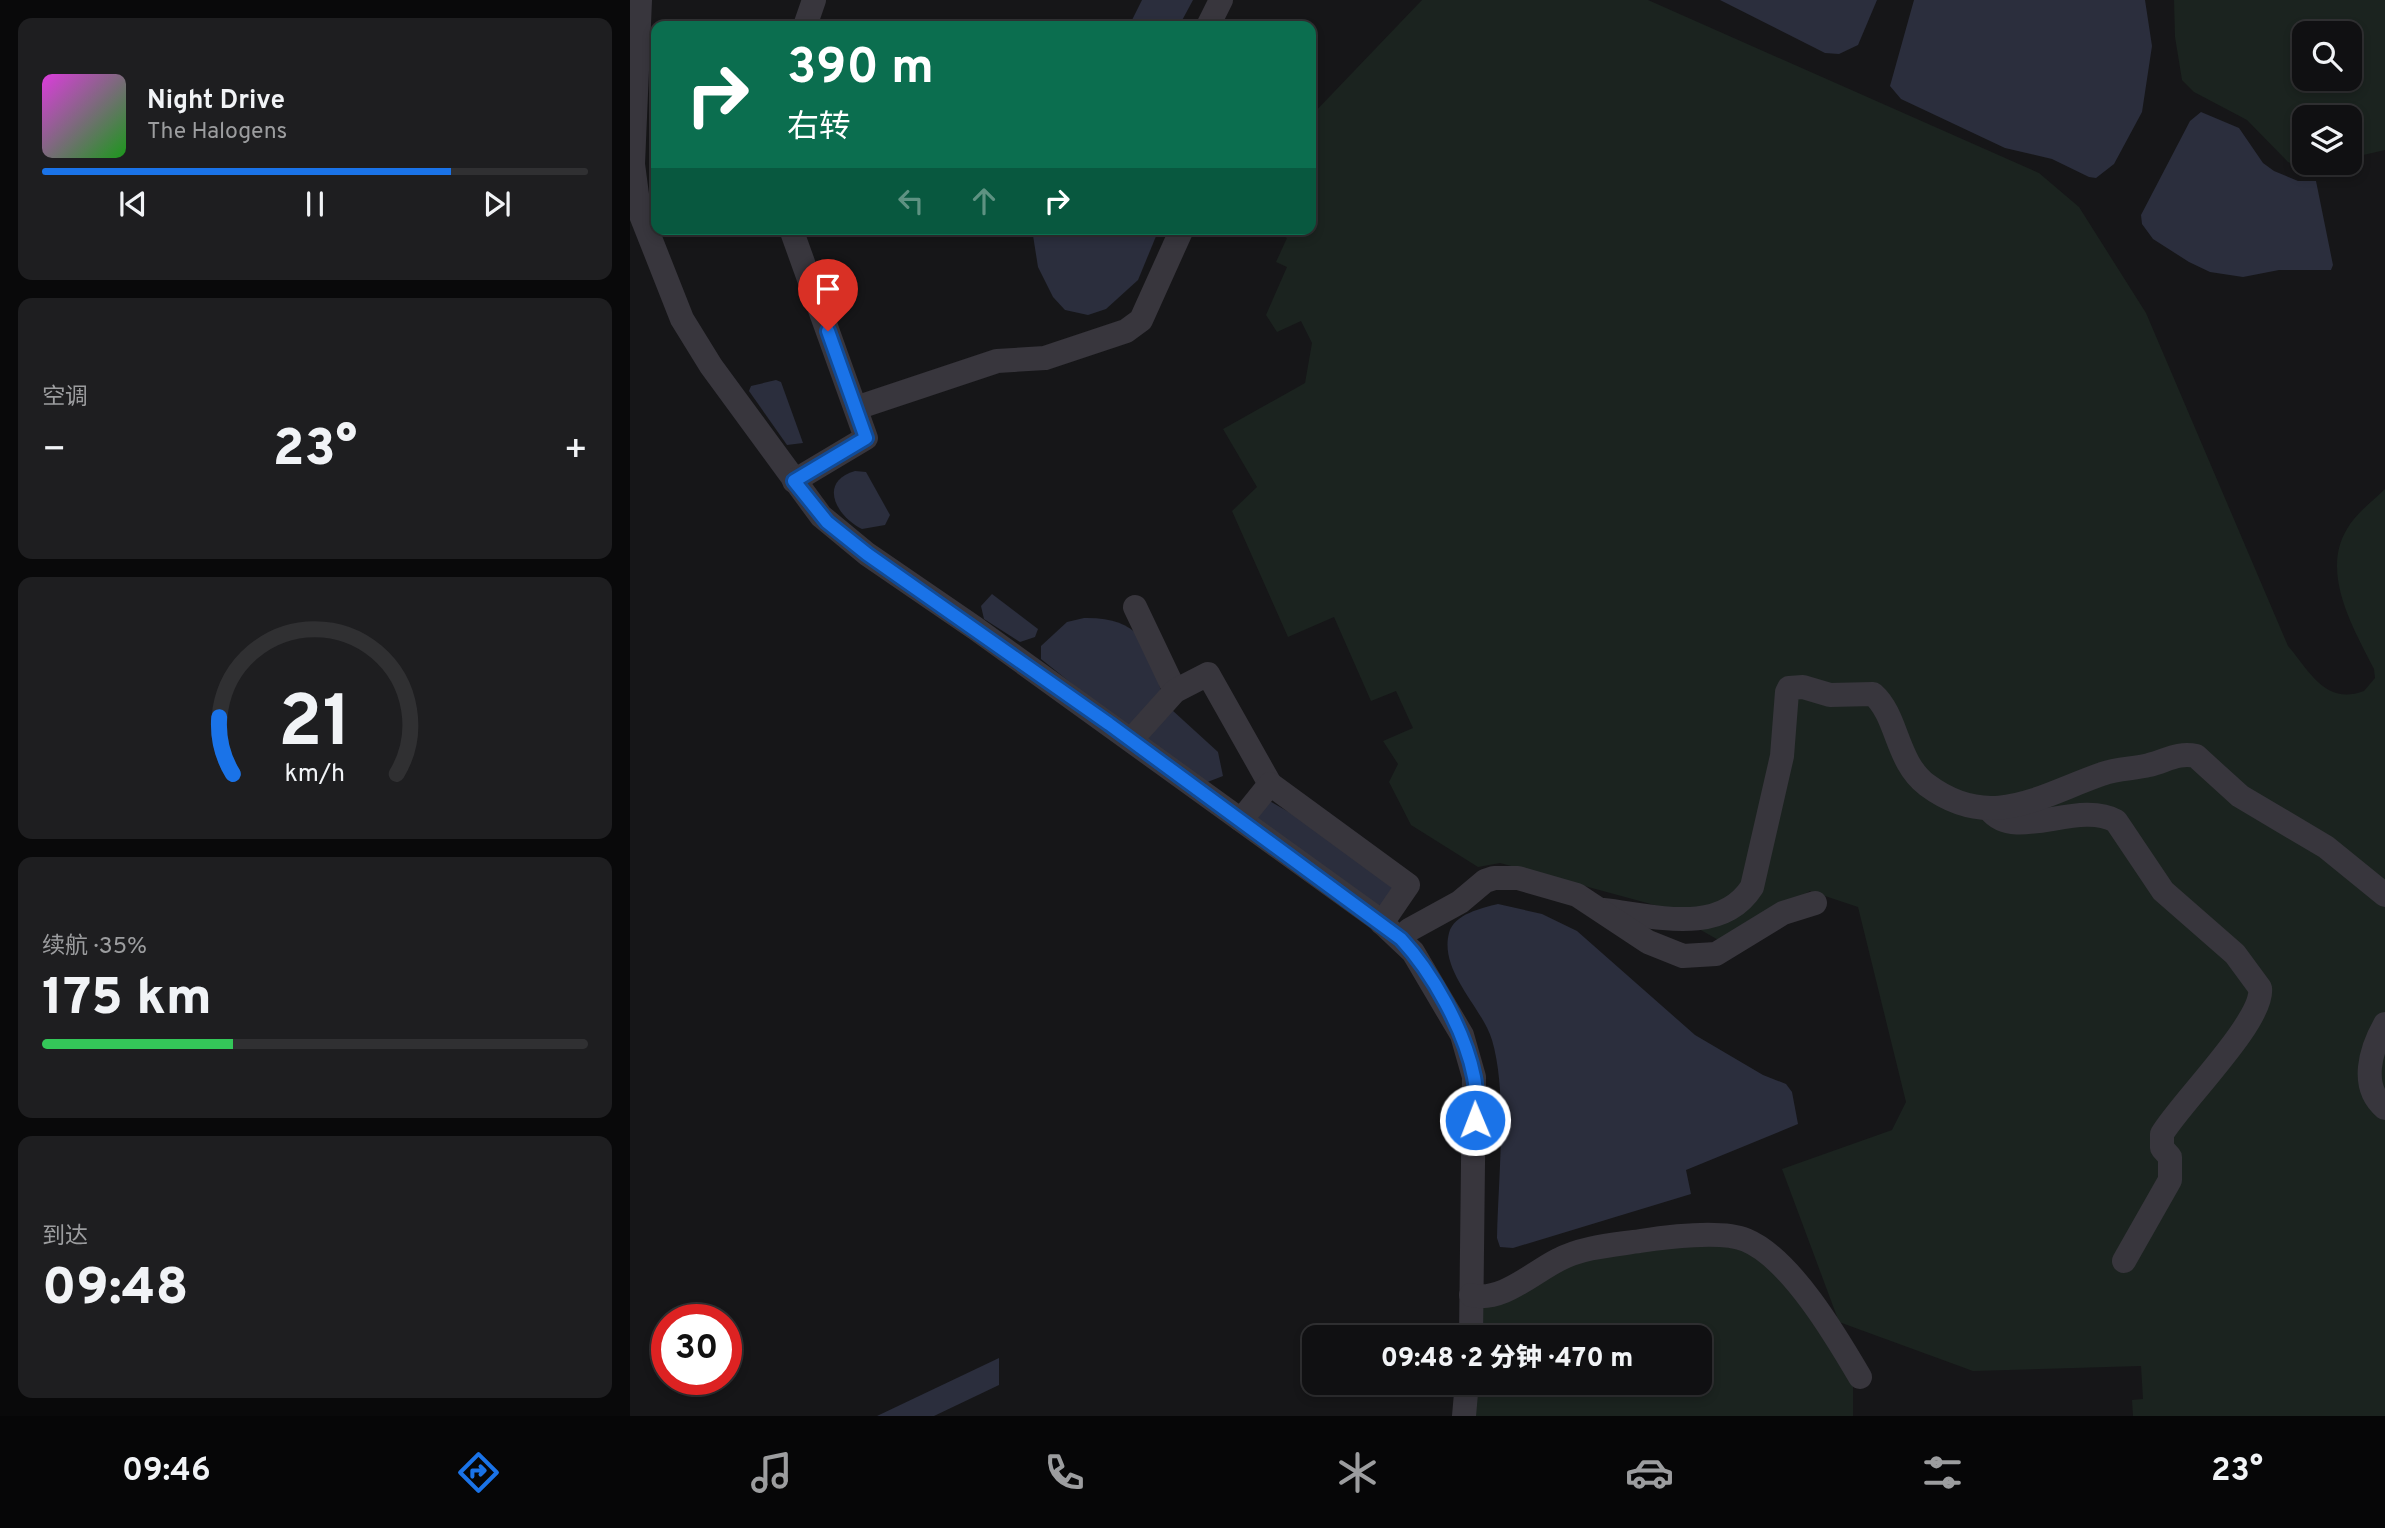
<!DOCTYPE html>
<html lang="zh">
<head>
<meta charset="utf-8">
<style>
	body { margin:0; font-family:Overpass,"Noto Sans SC",sans-serif; background:#1e1e20; color:#f1f3f6; height:100vh; display:flex; flex-direction:column; font-size:26px; white-space:nowrap }
	* { box-sizing:border-box; margin:0 }
	p { font-size:23px; color:#9c9d9f }
	.icon { flex:none; width:38px; height:38px; fill:none; stroke:currentColor; stroke-width:2; stroke-linecap:round; stroke-linejoin:round }
	.map { position:relative; flex:1; overflow:hidden }
	.panel { display:flex; flex-direction:column; gap:18px; padding:18px; background:#09090a; width:630px }
	.panel>* { flex:none }
	.top-card { position:absolute; left:21px; top:21px; width:665px; height:214px; border-radius:14px; box-shadow:0 4px 10px #0003,0 0 0 2px #303032; background:#0b6e4f; color:#fff; overflow:hidden }
	.tools { position:absolute; left:1662px; top:21px; display:grid; gap:14px }
	.tools a { display:grid; place-items:center; width:70px; height:70px; border-radius:14px; background:#101012; box-shadow:0 4px 10px #0003,0 0 0 2px #303032; font-size:35px }
	.speed { position:absolute; left:21px; top:1304px; display:flex; gap:14px; font-size:35px; font-weight:700; text-align:center }
	.speed>* { display:grid; place-content:center; width:91px; height:91px; border-radius:50%; background:#101012; box-shadow:0 4px 10px #0003,0 0 0 2px #303032; line-height:1 }
	.speed .limit { border:10px solid #d22; background:#fff; color:#111 }
	.pin { position:absolute; display:grid; place-items:center; width:60px; height:60px; color:#fff; margin:-72px -30px; border-radius:50% 50% 50% 0; rotate:-45deg; box-shadow:0 0 7px #0007 }
	.pin .icon { rotate:45deg }
	.me { position:absolute; width:77px; margin:-38px; rotate:359deg; stroke-linejoin:round; filter:drop-shadow(0 0 5px #0008) }
	.turn { display:flex; align-items:center; gap:24px; height:147px; padding:0 21px; font-size:32px }
	.turn .icon { width:91px; height:91px; stroke-width:2.5 }
	.turn b { display:block; font-size:49px; line-height:60px }
	.lanes { display:flex; align-items:center; height:66px; padding:0 21px; background:#0003; justify-content:center; gap:35px; direction:ltr }
	.lanes .off { opacity:.35 }
	.big { font-size:52px; font-weight:800; line-height:1.1 }
	.panel .tile { flex:1; display:flex; flex-direction:column; justify-content:center; gap:10px; min-width:0; padding:0 24px; border-radius:14px; background:#1e1e20 }
	.panel .dial { align-items:center; gap:0 }
	.dial svg { height:182px; overflow:visible; fill:none; stroke:#303032; stroke-width:7; stroke-linecap:round; text-anchor:middle }
	.dial text { fill:#f1f3f6; stroke:none }
	.song { display:flex; align-items:center; gap:21px }
	.cover { width:84px; height:84px; border-radius:10px; background:linear-gradient(135deg,hsl(300 70% 55%),hsl(120 70% 35%)) }
	.played { height:7px; border-radius:4px; background:linear-gradient(90deg,#1a73e8 75%,#303032 75%) }
	.keys { display:flex; justify-content:space-around; direction:ltr }
	.heat { display:flex; justify-content:space-between; align-items:center; font-size:38px; direction:ltr }
	.charge { height:10px; border-radius:5px; background:linear-gradient(90deg,#34c759 35%,#303032 0) }
	.trip { position:absolute; left:672px; top:1325px; width:410px; height:70px; border-radius:14px; background:#101012; box-shadow:0 4px 10px #0003,0 0 0 2px #303032; font-weight:800; line-height:70px; text-align:center }
	.menu { display:flex; height:112px; justify-content:space-around; align-items:center; background:#060607; color:#9c9d9f }
	.menu .icon { width:49px; height:49px }
	.menu .selected { color:#1a73e8 }
	.menu b { font-size:32px; color:#f1f3f6 }
	main { display:flex; flex:1; min-height:0 }
	.map>svg:first-child { display:block }
	.green { fill:#1b231f; fill-rule:evenodd }
	.water { fill:#2b2e3d }
	.lines { fill:none; stroke-linecap:round; stroke-linejoin:round }
	.minor { stroke:#38363d; stroke-width:24 }
	.route-casing { stroke:#114b97; stroke-width:18 }
	.route { stroke:#1a73e8; stroke-width:12 }
</style>
</head>
<body>
<main>
<section class="panel">
<div class="tile">
<div class="song"><i class="cover"></i><div><b>Night Drive</b><p>The Halogens</p></div></div>
<div class="played"></div>
<div class="keys"><svg class="icon" aria-label="previous" viewBox="0 0 24 24"><path d="M18 5L8 12l10 7zM5 5v14"/></svg><svg class="icon" aria-label="pause" viewBox="0 0 24 24"><path d="M8 5v14M16 5v14"/></svg><svg class="icon" aria-label="next" viewBox="0 0 24 24"><path d="M6 5l10 7-10 7zM19 5v14"/></svg></div>
</div>
<div class="tile"><p>空调</p>
<div class="heat"><a>−</a><b class="big">23°</b><a>+</a></div>
</div>
<div class="tile dial"><svg viewBox="0 0 100 80">
<path d="M14 69A42 42 0 1 1 86 69"/>
<path d="M14 69A42 42 0 0 1 8 44" stroke="#1a73e8"/>
<text x="50" y="56" font-size="32" font-weight="700">21</text>
<text x="50" y="72" font-size="11">km/h</text>
</svg></div>
<div class="tile"><p>续航 · 35%</p><b class="big">175 km</b><div class="charge"></div></div>
<div class="tile"><p>到达</p><b class="big">09:48</b></div>
</section>
<div class="map">
<svg width="1755" height="1416" viewBox="0 0 1755 1416">
	<rect width="100%" height="100%" fill="#161618"/>
	<g class="green">
		<path d="M 792,0 L 1018,0 L 1409,173 L 1449,207 L 1516,313 L 1658,646 C 1679,670 1695,706 1734,691 L 1745,678 L 1744,669 C 1724,629 1690,573 1717,529 C 1725,514 1743,501 1755,489 L 1755,1416 L 1503,1416 L 1502,1400 L 1513,1399 L 1511,1366 L 1343,1371 L 1209,1322 L 1152,1169 L 1262,1130 L 1276,1102 L 1228,907 L 1180,891 L 1092,942 L 1028,906 L 870,863 L 848,867 L 781,825 L 759,782 L 768,764 L 753,741 L 783,728 L 766,691 L 741,701 L 704,617 L 658,637 L 602,511 L 627,487 L 593,429 L 675,383 L 682,343 L 671,321 L 647,332 L 636,315 L 657,267 L 646,262 L 657,238 L 647,233 L 648,229 L 681,229 L 681,116 Z"/>
		<path d="M 1544,0 L 1755,0 L 1755,150 L 1720,158 L 1720,117 L 1675,117 L 1675,163 L 1701,163 C 1686,166 1672,170 1658,162 L 1617,120 L 1564,92 L 1552,80 L 1545,37 ZM 1675,33 L 1720,33 L 1720,79 L 1675,79 Z"/>
		<path d="M 1069,1241 L 1134,1255 L 1223,1375 L 1223,1416 L 840,1416 L 844,1383 L 1069,1382 L 1069,1337 L 847,1337 L 846,1303 L 937,1262 Z"/>
	</g>
	<g class="water">
		<path d="M 512,0 L 563,0 L 549,26 L 499,26 Z"/>
		<path d="M 1090,0 L 1247,0 L 1228,45 L 1209,54 L 1195,53 Z"/>
		<path d="M 1284,0 L 1515,0 L 1522,46 L 1512,112 L 1484,164 L 1466,178 L 1459,177 L 1422,159 L 1375,148 L 1271,99 L 1260,86 Z"/>
		<path d="M 1571,112 L 1609,128 L 1633,163 L 1644,171 L 1668,181 L 1686,181 L 1703,265 L 1701,270 L 1649,270 L 1613,277 L 1580,272 L 1559,262 L 1523,239 L 1512,224 L 1511,215 L 1560,121 Z"/>
		<path d="M 402,229 L 529,229 L 508,280 L 476,309 L 458,315 L 435,310 L 423,297 L 408,267 Z"/>
		<path d="M 146,380 L 151,382 L 173,443 L 157,445 L 119,391 L 121,386 Z"/>
		<path d="M 225,471 L 236,472 L 260,515 L 255,525 L 232,529 C 207,517 187,482 225,471 Z"/>
		<path d="M 362,594 L 408,629 L 405,637 L 390,642 L 354,619 L 351,606 Z"/>
		<path d="M 454,618 C 508,617 521,643 531,692 L 508,723 L 495,726 L 411,659 L 411,646 L 437,622 Z"/>
		<path d="M 542,710 L 588,752 L 593,776 L 575,783 L 518,740 L 517,731 Z"/>
		<path d="M 636,799 L 671,819 L 763,887 L 753,912 L 624,821 Z"/>
		<path d="M 868,904 L 912,914 L 947,931 L 1065,1035 L 1133,1075 L 1156,1084 L 1162,1092 L 1168,1124 L 1056,1170 L 1061,1194 L 883,1248 L 870,1247 L 867,1238 C 868,1180 878,1094 862,1040 C 852,1007 809,971 819,933 C 824,914 852,908 868,904 Z"/>
		<path d="M 369,1358 L 369,1385 L 304,1416 L 247,1416 Z"/>
	</g>
	<g class="lines">
		<g class="minor">
			<path d="M 10,0 L 3,164 L 9,210 L 52,319 L 81,366 L 191,516 L 237,554 L 345,628 L 748,919 L 783,952 L 832,1035 L 844,1077 L 841,1337"/>
			<path d="M 175,26 L 184,0"/>
			<path d="M 578,26 L 591,0"/>
			<path d="M 161,229 L 236,438 L 164,481"/>
			<path d="M 226,408 L 367,361 L 415,358 L 496,331 L 511,320 L 552,229"/>
			<path d="M 505,607 L 545,691"/>
			<path d="M 501,740 L 545,691 L 578,674 L 640,784"/>
			<path d="M 1360,810 C 1385,842 1448,800 1486,821 L 1533,891 L 1605,954 L 1630,988 C 1635,1020 1550,1103 1532,1134 L 1532,1148 L 1540,1157 L 1540,1180 L 1494,1261"/>
			<path d="M 611,820 L 640,784 L 778,885 L 752,923"/>
			<path d="M 973,910 C 1021,915 1090,937 1122,887 L 1152,756 L 1157,692 L 1159,688 L 1173,687 L 1200,695 L 1243,694 C 1268,716 1266,762 1297,785 C 1360,832 1409,796 1472,774 C 1488,768 1504,769 1519,765 C 1536,761 1548,752 1566,756 L 1610,796 L 1696,847 L 1755,895"/>
			<path d="M 771,939 L 779,930 L 830,902 L 855,881 L 864,878 L 888,878 L 947,895 L 1018,942 L 1053,956 L 1086,954 L 1153,913 L 1185,903"/>
			<path d="M 1755,1024 C 1741,1049 1729,1086 1755,1108"/>
			<path d="M 841,1295 C 871,1303 902,1273 928,1260 C 952,1247 983,1245 1010,1241 C 1036,1237 1092,1230 1116,1240 C 1160,1258 1206,1336 1230,1377"/>
			<path d="M 834,1416 L 837,1382"/>
		</g>
	</g>
	<g class="lines">
		<g class="route-casing">
			<path id="route" d="M 198,331 L 236,438 L 164,481 L 197,522 L 237,554 L 479,724 L 771,939 C 802,972 835,1031 844,1077 C 847,1091 846,1106 845,1120"/>
		</g>
		<use href="#route" class="route"/>
	</g>
</svg>
<div class="tools">
<a><svg class="icon" aria-label="search" viewBox="0 0 24 24"><circle cx="10" cy="10" r="6"/><path d="M15 15l6 6"/></svg></a>
<a><svg class="icon" aria-label="layers" viewBox="0 0 24 24"><path d="M12 4l9 5-9 5-9-5zM3 14l9 5 9-5"/></svg></a>
</div>
<div class="speed"><div class="limit">30</div></div>
<div class="pin" style="left:198px;top:331px;background:#d93025"><svg class="icon" aria-label="arrive" viewBox="0 0 24 24"><path d="M6 21V4h12l-3 4 3 4H6"/></svg></div>
<svg class="me" style="left:845px;top:1120px" viewBox="-20 -20 40 40"><circle r="17" fill="#1a73e8" stroke="#fff" stroke-width="3"/><path d="M0-11L8 9 0 5-8 9z" fill="#fff"/></svg>
<div class="trip">09:48 · 2 分钟 · 470 m</div>
<div class="top-card">
<div class="turn"><svg class="icon" aria-label="right" viewBox="0 0 24 24"><path d="M7 20v-9h11M14 6l5 5-5 5"/></svg><div><b>390 m</b>右转</div></div>
<div class="lanes"><svg class="icon off" aria-label="left" viewBox="0 0 24 24"><path d="M17 20v-9H6M10 6l-5 5 5 5"/></svg><svg class="icon off" aria-label="ahead" viewBox="0 0 24 24"><path d="M12 20V5M6 11l6-6 6 6"/></svg><svg class="icon" aria-label="right" viewBox="0 0 24 24"><path d="M7 20v-9h11M14 6l5 5-5 5"/></svg></div>
</div>
</div>
</main>
<nav class="menu">
<b>09:46</b>
<svg class="icon selected" aria-label="directions" viewBox="0 0 24 24"><path d="M12 3l9 9-9 9-9-9zM9 14v-3h6M13 9l2 2-2 2"/></svg>
<svg class="icon" aria-label="music" viewBox="0 0 24 24"><path d="M9 18V5l10-2v13"/><circle cx="6" cy="18" r="3"/><circle cx="16" cy="16" r="3"/></svg>
<svg class="icon" aria-label="phone" viewBox="0 0 24 24"><path d="M5 4h4l2 5-3 2q2 4 5 5l2-3 5 2v4C11 20 4 13 5 4z"/></svg>
<svg class="icon" aria-label="climate" viewBox="0 0 24 24"><path d="M12 3v18M4 7l16 10M4 17L20 7"/></svg>
<svg class="icon" aria-label="car" viewBox="0 0 24 24"><path d="M5 17H2v-5l4-1 3-4h7l3 4 3 1v5h-3M9 17h6M6 11h13"/><circle cx="7" cy="17" r="2"/><circle cx="17" cy="17" r="2"/></svg>
<svg class="icon" aria-label="filters" viewBox="0 0 24 24"><path d="M4 7h16M4 17h16"/><circle cx="9" cy="7" r="2"/><circle cx="15" cy="17" r="2"/></svg>
<b>23°</b>
</nav>
</body>
</html>
